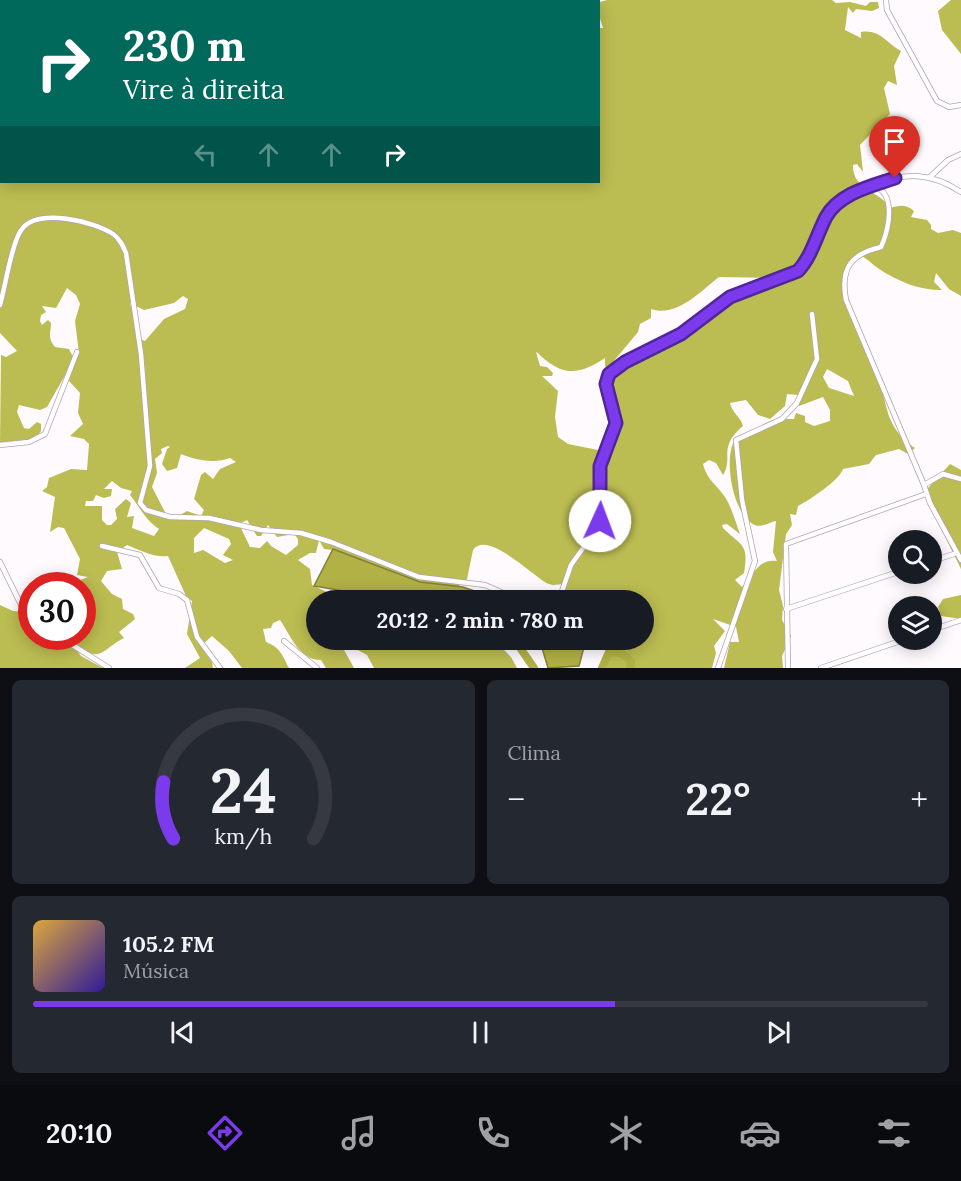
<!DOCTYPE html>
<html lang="pt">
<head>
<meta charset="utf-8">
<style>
	body { margin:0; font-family:Lora,serif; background:#242831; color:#f1f3f6; height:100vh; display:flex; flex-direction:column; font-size:22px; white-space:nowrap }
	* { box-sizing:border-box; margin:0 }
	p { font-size:20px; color:#9ea1a6 }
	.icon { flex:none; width:33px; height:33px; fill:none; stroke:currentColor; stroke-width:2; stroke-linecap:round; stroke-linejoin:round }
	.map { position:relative; height:668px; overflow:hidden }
	.sheet { display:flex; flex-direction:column; gap:12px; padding:12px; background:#0d0f14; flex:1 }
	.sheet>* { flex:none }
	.banner { position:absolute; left:0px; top:0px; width:600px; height:183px; box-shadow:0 3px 15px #0003; background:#00695c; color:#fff; overflow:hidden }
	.tools { position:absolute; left:888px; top:530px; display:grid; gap:12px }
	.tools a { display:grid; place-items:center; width:54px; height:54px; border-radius:50%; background:#171b24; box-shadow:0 3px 15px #0003; font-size:30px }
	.speed { position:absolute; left:18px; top:572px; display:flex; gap:12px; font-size:30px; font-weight:700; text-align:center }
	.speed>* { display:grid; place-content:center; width:78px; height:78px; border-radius:50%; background:#171b24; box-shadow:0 3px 15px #0003; line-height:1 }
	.speed .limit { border:9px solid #d22; background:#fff; color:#111 }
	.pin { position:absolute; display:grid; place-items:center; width:51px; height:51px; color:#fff; margin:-62px -26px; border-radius:50% 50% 50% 0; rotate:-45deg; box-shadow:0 0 6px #0007 }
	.pin .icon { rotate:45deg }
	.me { position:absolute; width:66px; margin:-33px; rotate:2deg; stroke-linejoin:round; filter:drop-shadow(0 0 4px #0008) }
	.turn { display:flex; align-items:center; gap:21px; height:126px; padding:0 24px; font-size:27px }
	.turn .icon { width:78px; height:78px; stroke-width:2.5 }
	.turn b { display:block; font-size:42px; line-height:51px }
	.lanes { display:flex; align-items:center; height:57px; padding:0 24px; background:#0003; justify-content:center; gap:30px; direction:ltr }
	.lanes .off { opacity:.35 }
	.big { font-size:45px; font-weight:700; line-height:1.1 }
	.sheet .widget { flex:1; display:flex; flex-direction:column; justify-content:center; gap:9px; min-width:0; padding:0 21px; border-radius:9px; background:#242831 }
	.sheet .dial { align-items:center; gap:0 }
	.dial svg { height:156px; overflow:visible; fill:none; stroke:#363941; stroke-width:7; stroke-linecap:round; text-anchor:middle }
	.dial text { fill:#f1f3f6; stroke:none }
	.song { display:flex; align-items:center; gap:18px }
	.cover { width:72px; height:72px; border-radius:9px; background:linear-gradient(135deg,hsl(40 70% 55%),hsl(250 70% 35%)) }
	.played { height:6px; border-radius:3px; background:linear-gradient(90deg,#7c3aed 65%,#363941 65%) }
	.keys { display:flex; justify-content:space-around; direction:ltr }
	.heat { display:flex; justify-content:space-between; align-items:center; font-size:33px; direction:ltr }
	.sheet .tiles { flex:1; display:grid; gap:12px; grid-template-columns:1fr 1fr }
	.widget:last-child { grid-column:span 2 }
	.trip { position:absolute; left:306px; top:590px; width:348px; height:60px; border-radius:30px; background:#171b24; box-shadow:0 3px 15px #0003; font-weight:700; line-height:60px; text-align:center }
	.dock { display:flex; height:96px; justify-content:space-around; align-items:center; background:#090b0e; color:#9ea1a6 }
	.dock .icon { width:42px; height:42px }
	.dock .selected { color:#7c3aed }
	.dock b { font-size:27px; color:#f1f3f6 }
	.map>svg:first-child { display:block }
	.forest { fill:#bbbc51; fill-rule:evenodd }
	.water { fill:#b1b145; stroke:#838137; stroke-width:1.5 }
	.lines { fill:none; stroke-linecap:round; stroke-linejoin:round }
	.river { stroke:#b1b145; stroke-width:8 }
	.minor-casing { stroke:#b5a2b3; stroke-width:6 }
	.primary-casing { stroke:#dad9da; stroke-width:8 }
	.minor { stroke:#fff; stroke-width:4.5 }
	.primary { stroke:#dfb5dc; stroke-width:7 }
	.route-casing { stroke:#51269a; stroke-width:15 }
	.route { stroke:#7c3aed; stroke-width:10 }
</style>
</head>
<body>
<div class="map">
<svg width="961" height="668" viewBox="0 0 961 668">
	<rect width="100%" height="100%" fill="#fefafe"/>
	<g class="forest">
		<path d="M 607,0 L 832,0 L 836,3 L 850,2 L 866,6 L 870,2 L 878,2 L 879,8 L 872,11 L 856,9 L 853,13 L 848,7 L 845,30 L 861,38 L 861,32 C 880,29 886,43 901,51 L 894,66 L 897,85 L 888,81 L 884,88 L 890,114 L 860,145 L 863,172 L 857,164 L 853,165 C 852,190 879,190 890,208 C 900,205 906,204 914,211 L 911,217 L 927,220 L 931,225 L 931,229 L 938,233 L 953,230 L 961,233 L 961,296 L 949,289 L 936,273 L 934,282 L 942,290 C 918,290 900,282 879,269 C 872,264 867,258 859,255 L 854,256 C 828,282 869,357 880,386 C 885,397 886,411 891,421 C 896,432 905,442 915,448 L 908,454 L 899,449 L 876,455 L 869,464 L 843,469 C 839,481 809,500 798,506 L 796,515 L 790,514 L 792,525 L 786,534 L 779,590 L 783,606 L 782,620 L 791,636 L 782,656 L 783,668 L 724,668 L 730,642 L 739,642 L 736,627 L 713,619 L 725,631 L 714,646 L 716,653 L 712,668 L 602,668 L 606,658 L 604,643 L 574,639 L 644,639 L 644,600 L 557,600 L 567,593 L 563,584 C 559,584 554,586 549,584 C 534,578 488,529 473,550 L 467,579 L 451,593 L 335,557 L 333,550 L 324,549 L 319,540 L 316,553 L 310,553 L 298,560 L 310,569 L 312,585 L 335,596 L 368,596 L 383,600 L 316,600 L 316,639 L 506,639 L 506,644 L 498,640 L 499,645 L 511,657 L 517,668 L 374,668 L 367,655 L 354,648 L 344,650 L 354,668 L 326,668 L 321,660 C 299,660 291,636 280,620 L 273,623 L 271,628 L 263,629 L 266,642 C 281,648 282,655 289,668 L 242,668 L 229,651 L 212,636 L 203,644 L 211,657 L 213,668 L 185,668 L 200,658 L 187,634 L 192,601 L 186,596 L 168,556 C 154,558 140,550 127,545 L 117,552 L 122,569 L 107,571 L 101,581 L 112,594 L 122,599 L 123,609 L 133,614 L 135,619 L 119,632 L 124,638 C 101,650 104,661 76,649 L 81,656 L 103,668 L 0,668 L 0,605 L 13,611 L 31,612 L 32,636 L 82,636 L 82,585 L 67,585 L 88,577 L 77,575 L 80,559 L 64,528 L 58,527 L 50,532 L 55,497 L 42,491 L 47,487 L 49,478 L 71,469 L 87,470 L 89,444 L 84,439 L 70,436 L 83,424 L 78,413 L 80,393 L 69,381 L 72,363 L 47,407 L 40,410 L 19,405 L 17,412 L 24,428 L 29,429 L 37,422 L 41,424 L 41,431 L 35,439 L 0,444 L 1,355 L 6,357 L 17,351 L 0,333 L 0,179 L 598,182 L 598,28 L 603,28 L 599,15 L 600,2 ZM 719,277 L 777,278 L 740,290 L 698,315 L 675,335 L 614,370 L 609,388 L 618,430 L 598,475 L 596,463 L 598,450 L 568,444 L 558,437 L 555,417 L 558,391 L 542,376 L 552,376 L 553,373 L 547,367 L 540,366 L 536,352 C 540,354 542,358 547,361 C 568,378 585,371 605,358 L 605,366 L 608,368 L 638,332 L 640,324 L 651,318 L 651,309 C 676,318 701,291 719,277 ZM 67,288 L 76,295 L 80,304 L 75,321 L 79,353 L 76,356 L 72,355 L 69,349 L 55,347 C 47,337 51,333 51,323 L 48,320 L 42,325 L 40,321 L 41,315 L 46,312 L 42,306 L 56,308 ZM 183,296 L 188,299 L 185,309 L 164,319 L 145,341 L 140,339 L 130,303 L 144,310 L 174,303 ZM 827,369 L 848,381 L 854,396 L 829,388 L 823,377 ZM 787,394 L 798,395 L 799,406 L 823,397 L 830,410 L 830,421 L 814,426 L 805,422 L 805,416 L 796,413 L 794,419 L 783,419 L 781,422 L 738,436 C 721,451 732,516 755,525 C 762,528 770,522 776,521 L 773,552 L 777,561 C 758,558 753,576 742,587 L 735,580 L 744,573 C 749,543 742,547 723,528 L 722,525 L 727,524 L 740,534 C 735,521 732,508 725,497 C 716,484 707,480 703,464 L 709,460 L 716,463 L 723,475 C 734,458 717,448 743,426 C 741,417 732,413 730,403 L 746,400 L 758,415 L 770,419 L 785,406 ZM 168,446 L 170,447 L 167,449 L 162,464 L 167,471 L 177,468 L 181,454 C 196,460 214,464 230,458 L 236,462 L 220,469 L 213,479 L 205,472 L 201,475 L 194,499 L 204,510 L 201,516 L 187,511 L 175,518 L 168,518 L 152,487 L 157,473 L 155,459 L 162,453 L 161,449 ZM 112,481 L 121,488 L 132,491 L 130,495 C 140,507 145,520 159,529 L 154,536 L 132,528 L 134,516 L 127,517 L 131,503 L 126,499 L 115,509 L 117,519 L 111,525 L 107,525 L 102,520 L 102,506 L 85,506 L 86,501 L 93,501 L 96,495 L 104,498 L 111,496 L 112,489 L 104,489 ZM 247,520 L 257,536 L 261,536 L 268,525 L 277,537 L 294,534 L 298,539 L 298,545 L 286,555 L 271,546 L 267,541 L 260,548 L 250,547 L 239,524 ZM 204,528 L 229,539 L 231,544 L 223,555 L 233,560 L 225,563 L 203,550 L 194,553 L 194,538 Z"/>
		<path d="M 951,0 L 961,0 L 961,54 L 942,30 L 938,11 Z"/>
		<path d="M 950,464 L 961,470 L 961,569 L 927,500 L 928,488 Z"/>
		<path d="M 961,595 L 961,619 L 941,616 L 938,607 L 943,599 Z"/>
	</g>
	<g class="water">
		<path d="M 333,549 L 420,582 L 463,587 L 501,600 L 396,600 L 314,586 Z"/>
		<path d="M 537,639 L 570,639 L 584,647 L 579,666 L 548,668 L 540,641 Z"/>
	</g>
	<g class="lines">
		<g class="river">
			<path d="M 514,639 L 534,668"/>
			<path d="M 602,668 L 608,654 C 618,650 624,654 631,661 L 630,668"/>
		</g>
		<g class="minor-casing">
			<g id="minor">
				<path d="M 122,0 L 122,2"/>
				<path d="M 886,0 L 887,10 L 937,101 L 949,107 L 961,105"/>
				<path d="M 223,2 L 224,0"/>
				<path d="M 930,177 L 948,160 L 961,154"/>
				<path d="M 874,186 C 905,171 932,173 961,192"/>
				<path d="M 0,305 C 5,288 12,241 22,229 C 38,208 94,221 113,234 C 120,239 123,246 126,253 L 141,354 L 150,466 L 140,503 L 146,510 L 170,517 L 209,518 L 261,530 L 301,533 L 331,542 L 419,577 L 485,585 L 519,600"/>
				<path d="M 0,445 L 29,442 L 45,434 L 77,352"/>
				<path d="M 961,479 L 943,474 L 924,485 L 930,503 L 961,560"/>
				<path d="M 102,546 L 140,555 L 159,588 L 179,594 L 187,600 L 197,637 L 220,668"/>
				<path d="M 932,561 L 954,554"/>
				<path d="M 0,562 L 23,609 L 32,618"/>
				<path d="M 559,600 L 571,565 L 596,530 L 602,512 L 600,466 L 616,423 L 606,384 L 609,374 L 625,362 L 681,334 L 730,297 L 799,271 C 818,249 819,216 844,198 C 891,164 897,212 881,247 C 851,254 840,268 846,300 L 924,485"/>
				<path d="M 786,609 L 898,572"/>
				<path d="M 932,630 L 961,620"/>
				<path d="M 58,636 L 109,668"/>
				<path d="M 284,641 L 317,668"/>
				<path d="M 718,668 L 755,561 L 742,500 L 736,440 L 782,419 L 797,403 L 817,359 L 812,314"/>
				<path d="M 788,668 L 786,544 L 926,494"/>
				<path d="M 821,668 L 906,639"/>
			</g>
		</g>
		<g class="primary-casing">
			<g id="primary">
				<path d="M 32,2 L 32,0"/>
				<path d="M 0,52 L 2,50"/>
			</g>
		</g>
		<use href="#minor" class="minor"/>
		<use href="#primary" class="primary"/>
	</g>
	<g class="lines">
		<g class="route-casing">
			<path id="route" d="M 600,521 L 600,466 L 616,423 L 606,384 L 609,374 L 625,362 L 681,334 L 730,297 L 798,271 C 812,256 817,234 826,217 C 839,193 872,186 895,178"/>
		</g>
		<use href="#route" class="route"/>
	</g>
</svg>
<div class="tools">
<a><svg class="icon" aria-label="search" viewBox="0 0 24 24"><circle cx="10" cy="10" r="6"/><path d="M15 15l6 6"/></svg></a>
<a><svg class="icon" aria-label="layers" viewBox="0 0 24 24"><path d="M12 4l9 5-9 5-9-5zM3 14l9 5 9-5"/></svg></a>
</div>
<div class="speed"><div class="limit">30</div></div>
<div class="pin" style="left:895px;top:178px;background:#d93025"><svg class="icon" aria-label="arrive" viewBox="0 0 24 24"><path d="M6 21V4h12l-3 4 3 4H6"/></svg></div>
<svg class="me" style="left:600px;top:521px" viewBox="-20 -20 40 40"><circle r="19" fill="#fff"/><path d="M0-13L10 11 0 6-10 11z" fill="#7c3aed"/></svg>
<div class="trip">20:12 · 2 min · 780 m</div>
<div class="banner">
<div class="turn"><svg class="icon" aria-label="right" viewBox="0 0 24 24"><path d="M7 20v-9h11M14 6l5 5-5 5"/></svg><div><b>230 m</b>Vire à direita</div></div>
<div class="lanes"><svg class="icon off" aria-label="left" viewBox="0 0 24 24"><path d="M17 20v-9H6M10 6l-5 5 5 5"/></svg><svg class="icon off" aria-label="ahead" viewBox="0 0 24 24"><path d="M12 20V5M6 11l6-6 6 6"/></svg><svg class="icon off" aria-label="ahead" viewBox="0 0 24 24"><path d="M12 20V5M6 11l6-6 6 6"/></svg><svg class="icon" aria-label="right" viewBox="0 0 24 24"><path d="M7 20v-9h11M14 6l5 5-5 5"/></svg></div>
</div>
</div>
<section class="sheet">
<div class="tiles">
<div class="widget dial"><svg viewBox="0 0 100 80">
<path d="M14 69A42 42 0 1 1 86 69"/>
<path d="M14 69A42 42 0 0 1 9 40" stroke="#7c3aed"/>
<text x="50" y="56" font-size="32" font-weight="700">24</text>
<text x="50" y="72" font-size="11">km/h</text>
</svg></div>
<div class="widget"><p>Clima</p>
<div class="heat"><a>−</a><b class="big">22°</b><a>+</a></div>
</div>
<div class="widget">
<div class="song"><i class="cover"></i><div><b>105.2 FM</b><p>Música</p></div></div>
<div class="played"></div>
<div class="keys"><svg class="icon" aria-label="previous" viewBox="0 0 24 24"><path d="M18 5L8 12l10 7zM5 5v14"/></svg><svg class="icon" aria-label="pause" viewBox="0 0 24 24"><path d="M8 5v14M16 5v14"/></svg><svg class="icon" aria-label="next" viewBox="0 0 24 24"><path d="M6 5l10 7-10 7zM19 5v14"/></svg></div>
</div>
</div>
</section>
<nav class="dock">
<b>20:10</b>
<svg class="icon selected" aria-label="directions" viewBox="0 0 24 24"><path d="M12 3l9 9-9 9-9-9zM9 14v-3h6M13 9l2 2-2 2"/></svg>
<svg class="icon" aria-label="music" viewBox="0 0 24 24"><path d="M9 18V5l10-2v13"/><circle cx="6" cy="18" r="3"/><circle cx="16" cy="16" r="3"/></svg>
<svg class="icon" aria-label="phone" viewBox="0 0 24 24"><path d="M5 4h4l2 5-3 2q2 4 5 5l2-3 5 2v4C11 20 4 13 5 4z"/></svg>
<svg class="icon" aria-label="climate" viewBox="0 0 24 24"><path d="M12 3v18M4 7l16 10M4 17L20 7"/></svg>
<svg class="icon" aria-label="car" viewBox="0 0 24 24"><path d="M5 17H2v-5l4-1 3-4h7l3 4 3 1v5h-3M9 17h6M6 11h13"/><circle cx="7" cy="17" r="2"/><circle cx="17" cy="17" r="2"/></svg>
<svg class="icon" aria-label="filters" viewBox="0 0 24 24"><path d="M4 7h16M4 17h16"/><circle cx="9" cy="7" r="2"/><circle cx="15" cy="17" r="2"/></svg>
</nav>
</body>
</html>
